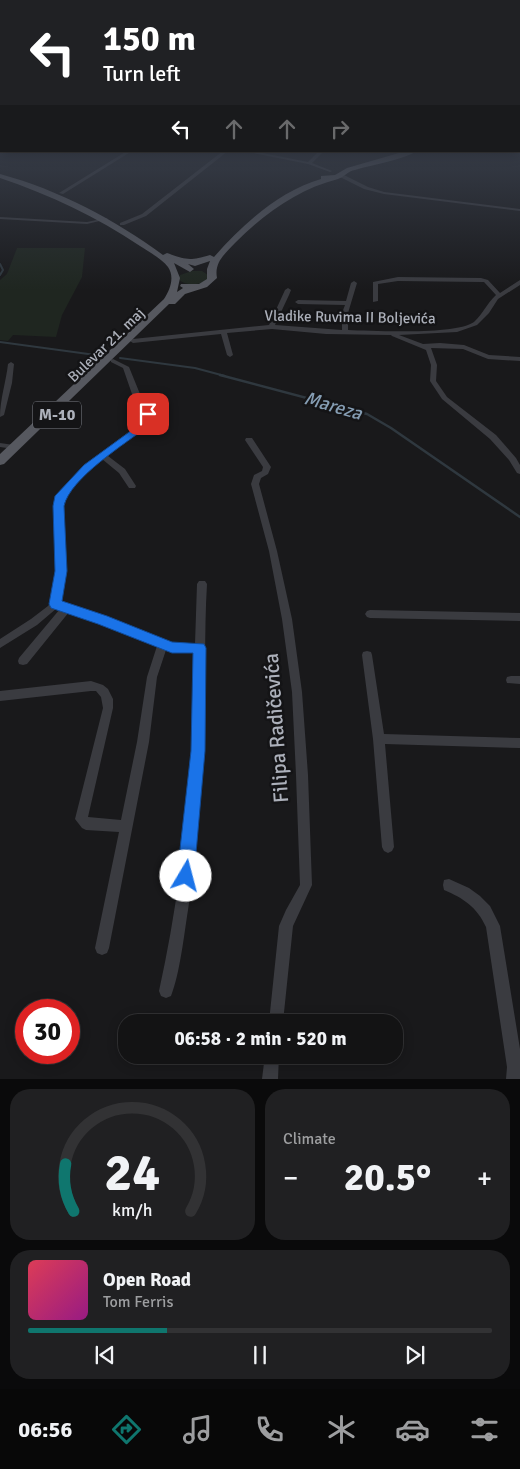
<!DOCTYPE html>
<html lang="en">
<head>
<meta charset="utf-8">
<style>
	body { margin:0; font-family:Signika,sans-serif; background:#202022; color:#f1f3f6; height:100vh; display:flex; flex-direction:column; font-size:19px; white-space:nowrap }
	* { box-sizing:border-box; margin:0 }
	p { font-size:16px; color:#9d9ea0 }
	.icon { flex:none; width:28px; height:28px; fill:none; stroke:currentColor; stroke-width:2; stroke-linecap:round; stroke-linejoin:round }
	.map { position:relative; height:1079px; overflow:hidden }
	.drawer { display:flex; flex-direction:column; gap:10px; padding:10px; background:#0a0a0b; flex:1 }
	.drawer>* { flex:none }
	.hud { position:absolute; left:0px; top:0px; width:520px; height:152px; box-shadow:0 2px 12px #0003,0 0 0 1px #323234; background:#202124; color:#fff; overflow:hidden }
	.speed { position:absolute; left:15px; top:999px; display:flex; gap:10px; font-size:25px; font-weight:700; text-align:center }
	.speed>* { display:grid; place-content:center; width:65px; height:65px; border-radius:50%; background:#131314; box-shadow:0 2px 12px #0003,0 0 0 1px #323234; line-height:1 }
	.speed .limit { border:8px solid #d22; background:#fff; color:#111 }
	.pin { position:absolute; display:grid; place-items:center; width:42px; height:42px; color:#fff; margin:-21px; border-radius:10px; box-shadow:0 2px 8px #0006 }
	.me { position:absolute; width:55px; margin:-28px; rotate:8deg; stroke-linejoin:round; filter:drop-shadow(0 0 4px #0008) }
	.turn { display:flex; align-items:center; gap:18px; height:105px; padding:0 20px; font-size:22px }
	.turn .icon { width:65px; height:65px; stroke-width:2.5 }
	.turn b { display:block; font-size:35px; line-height:42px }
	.lanes { display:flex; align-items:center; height:48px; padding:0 20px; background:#0003; justify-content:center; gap:25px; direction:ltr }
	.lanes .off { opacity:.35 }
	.big { font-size:38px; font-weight:700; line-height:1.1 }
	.drawer .card { flex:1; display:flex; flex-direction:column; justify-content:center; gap:8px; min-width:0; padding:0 18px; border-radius:20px; background:#202022 }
	.drawer .dial { align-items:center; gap:0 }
	.dial svg { height:130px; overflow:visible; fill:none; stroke:#323234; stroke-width:7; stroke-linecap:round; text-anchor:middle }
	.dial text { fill:#f1f3f6; stroke:none }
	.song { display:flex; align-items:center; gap:15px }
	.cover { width:60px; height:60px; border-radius:8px; background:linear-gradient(135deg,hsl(350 70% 55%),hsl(310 70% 35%)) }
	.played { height:5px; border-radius:2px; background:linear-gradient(90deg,#0f766e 30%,#323234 30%) }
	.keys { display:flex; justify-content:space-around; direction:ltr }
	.heat { display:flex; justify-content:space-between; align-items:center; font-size:28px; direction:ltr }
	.drawer .tiles { flex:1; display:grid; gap:10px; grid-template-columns:1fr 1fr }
	.card:last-child { grid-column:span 2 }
	.trip { position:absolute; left:118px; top:1014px; width:285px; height:50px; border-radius:20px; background:#131314; box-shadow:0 2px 12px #0003,0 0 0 1px #323234; font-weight:700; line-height:50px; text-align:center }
	.tab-bar { display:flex; height:80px; justify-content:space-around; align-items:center; background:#080808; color:#9d9ea0 }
	.tab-bar .icon { width:35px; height:35px }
	.tab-bar .on { color:#0f766e }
	.tab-bar b { font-size:22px; color:#f1f3f6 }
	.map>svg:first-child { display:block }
	.green { fill:#1f2620 }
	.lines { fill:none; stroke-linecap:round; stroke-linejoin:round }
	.stream-far1 { stroke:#2f383f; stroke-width:2 }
	.stream { stroke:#2f383f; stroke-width:2.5 }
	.minor { fill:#3a3b40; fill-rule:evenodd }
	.primary { fill:#56585f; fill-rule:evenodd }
	.route { fill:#1a73e8; stroke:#114b97 }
	.labels { text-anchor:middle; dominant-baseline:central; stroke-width:5; stroke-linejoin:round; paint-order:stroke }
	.far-street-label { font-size:15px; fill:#acb0ba; stroke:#141416 }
	.shield { fill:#141416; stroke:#7e8189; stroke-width:1 }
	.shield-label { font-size:16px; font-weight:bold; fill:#acb0ba }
	.water-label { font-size:19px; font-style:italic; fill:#859db3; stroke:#141416 }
	.near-street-label { font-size:21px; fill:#acb0ba; stroke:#141416 }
</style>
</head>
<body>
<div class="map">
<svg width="520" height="1079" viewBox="0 0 520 1079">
	<rect width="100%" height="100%" fill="#19191b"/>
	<g class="green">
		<path d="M 17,248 L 85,248 L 82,277 L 62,315 L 56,337 L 13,335 L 8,341 L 0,340 L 0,280 L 7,274 Z"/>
		<path d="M 192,271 L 202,271 L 208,275 L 208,280 C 199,285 187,287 178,279 L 180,275 Z"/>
	</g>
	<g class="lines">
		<g class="stream-far1">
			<path d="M 0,264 L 3,270 L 0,275"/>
			<path d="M 0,342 L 103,356"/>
			<path d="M 120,358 L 195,368 L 225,376"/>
		</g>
		<path class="stream" d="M 220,375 L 367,414 L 391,428 L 520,517"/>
		<g class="minor">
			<path d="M 127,151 L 132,151 L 63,194 L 59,193 Z"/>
			<path d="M 223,151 L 228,151 L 146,216 L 124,225 L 120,225 L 120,223 L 142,214 Z"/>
			<path d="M 243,151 L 253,151 L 308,162 L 319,151 L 324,151 L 312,163 L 332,171 L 330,172 L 308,164 Z"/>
			<path d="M 338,174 L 342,174 L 368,187 L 384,192 L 520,209 L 520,211 L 384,194 L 364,189 L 338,176 Z"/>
			<path d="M 0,217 L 87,222 L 106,218 L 108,219 L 87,224 L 0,219 Z"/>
			<path d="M 398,277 L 481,278 L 488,280 L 500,293 L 520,280 L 520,285 L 498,299 L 489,313 L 477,325 L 457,332 L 399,335 L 423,344 L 440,343 L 464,345 L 489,355 L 520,357 L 520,361 L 488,359 L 463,349 L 431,348 L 437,365 L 436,381 L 447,397 L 496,435 L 516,458 L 520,465 L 520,474 L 517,473 L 509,460 L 490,439 L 442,399 L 430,381 L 431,365 L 426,350 L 392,336 L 391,335 L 326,334 L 272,329 L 227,333 L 233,355 L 230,357 L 227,355 L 221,334 L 133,343 L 130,341 L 133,339 L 269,325 L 285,290 L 288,288 L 291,290 L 289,295 L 275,325 L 342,330 L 342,313 L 345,305 L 298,304 L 295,302 L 298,300 L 346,301 L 351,283 L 354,281 L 357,283 L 348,313 L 348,330 C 374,331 456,335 474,322 C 483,314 487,303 496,295 L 484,282 L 481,282 L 398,281 L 378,284 L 378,301 L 373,302 L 373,282 Z"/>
			<path d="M 113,359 L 129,367 L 140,394 L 152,414 L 153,421 L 108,456 L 125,469 L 136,486 L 135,488 L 129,488 L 119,473 L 102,459 C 87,471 68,487 62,506 L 66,571 L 61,602 L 106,617 L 173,644 L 195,644 L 197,584 L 199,581 L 205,581 L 207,584 C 204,633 206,683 204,732 C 202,792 197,852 188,910 C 184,935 180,973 171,996 L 166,998 L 161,996 L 159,991 C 184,878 193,768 195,652 L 172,652 L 166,650 L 157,677 L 149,742 L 109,948 L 107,953 L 102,955 L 97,953 L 95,948 L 119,832 L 86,830 L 82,828 L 75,819 L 103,708 L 101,697 L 96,691 L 91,691 L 0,701 L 0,691 L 91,681 L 103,685 L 108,689 L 113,699 L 113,708 L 88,817 L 121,820 L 137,742 L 147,677 L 157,646 L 100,623 L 69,612 L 27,664 L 23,665 L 19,664 L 18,661 L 19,658 L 60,609 L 57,608 L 37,625 L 0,648 L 0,639 L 31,619 L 48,606 L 52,600 L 56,571 L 54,506 L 58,494 L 84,465 L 145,420 L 144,414 L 132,394 L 123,368 L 111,362 L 111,360 Z"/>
			<path d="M 11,362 L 14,364 L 12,383 L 4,415 L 0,417 C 0,399 6,382 8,364 Z"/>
			<path d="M 246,438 L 252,438 L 271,467 L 268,474 L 261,478 L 259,484 L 277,551 L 292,619 L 302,692 L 308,775 L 312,885 L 293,926 L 283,1022 L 269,1022 L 279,926 L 286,910 L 300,885 L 296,775 L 292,692 L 282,619 L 269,551 L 251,484 L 254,475 L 262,471 L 263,467 L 245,440 Z"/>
			<path d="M 0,443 L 14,445 L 18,447 L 14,449 L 0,447 Z"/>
			<path d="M 370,610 L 520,613 L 520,621 L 370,618 L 367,617 L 365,614 L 367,611 Z"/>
			<path d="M 367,651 L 371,652 L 372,655 L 384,734 L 520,738 L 520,748 L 385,744 L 394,847 L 392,851 L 388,853 L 384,851 L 382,847 L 373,739 L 362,655 L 363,652 Z"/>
			<path d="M 511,676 L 520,676 L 520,684 L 507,683 L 506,680 L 507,677 Z"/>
			<path d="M 449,879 L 469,888 L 480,896 L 490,906 L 500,926 L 520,1049 L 520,1079 L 506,1079 L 507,1067 L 486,927 C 477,907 463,898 444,890 L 443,885 L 444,880 Z"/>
			<path d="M 265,1055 L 279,1055 L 278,1079 L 262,1079 Z"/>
		</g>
		<path class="primary" d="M 406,151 L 417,151 C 400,161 374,164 355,170 C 348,171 344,177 338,179 C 298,189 264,214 235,243 C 225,254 214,262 217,278 L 207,287 L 185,294 L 175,304 L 169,304 L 4,464 L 0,465 L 0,454 L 164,299 C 170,290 175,277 168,267 C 162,259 149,252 140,246 C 97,217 50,195 0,178 L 0,174 C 59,190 114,219 163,255 L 167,253 C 187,260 189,261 210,255 L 214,257 C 242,225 279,191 321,179 L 321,176 L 335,175 L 347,168 ZM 210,261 L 207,269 L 207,279 L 199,284 L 181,284 L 180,286 L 183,288 L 177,292 L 180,278 L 174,263 L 190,272 L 194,269 L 188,264 L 195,266 Z"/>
	</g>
	<linearGradient id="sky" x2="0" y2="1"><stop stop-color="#0e0e0f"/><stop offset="0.48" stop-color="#383e4a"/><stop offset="1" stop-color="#383e4a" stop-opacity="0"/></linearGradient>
	<rect width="520" height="290" fill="url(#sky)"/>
	<path class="route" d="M 148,411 L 152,412 L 154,418 L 150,425 C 126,443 70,478 64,506 L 67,571 L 62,601 L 107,616 L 172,642 L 204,644 L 206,648 L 205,751 L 194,876 L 191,882 L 186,884 L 180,882 L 177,876 L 191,751 L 193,653 L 172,653 L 98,624 L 51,608 L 49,604 L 55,571 L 53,506 L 55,496 L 84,465 L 143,422 L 145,418 L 144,414 Z"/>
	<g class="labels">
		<g class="far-street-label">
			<text transform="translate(350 317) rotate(1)">Vladike Ruvima II Boljevića</text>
			<text transform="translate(106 345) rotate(-44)">Bulevar 21. maj</text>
		</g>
		<rect class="shield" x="33" y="401.5" width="48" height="27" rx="4"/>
		<g class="shield-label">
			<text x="57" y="415">M-10</text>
		</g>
		<g class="water-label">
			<text transform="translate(333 406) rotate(16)">Mareza</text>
		</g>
		<g class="near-street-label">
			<text transform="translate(276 728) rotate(-94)">Filipa Radičevića</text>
		</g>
	</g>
</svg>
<div class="speed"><div class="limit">30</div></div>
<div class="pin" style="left:148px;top:414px;background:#d93025"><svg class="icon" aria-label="arrive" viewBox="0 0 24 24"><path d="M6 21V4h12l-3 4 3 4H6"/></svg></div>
<svg class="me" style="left:186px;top:876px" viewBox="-20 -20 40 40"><circle r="19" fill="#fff"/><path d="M0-13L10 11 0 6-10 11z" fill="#1a73e8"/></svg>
<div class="trip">06:58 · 2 min · 520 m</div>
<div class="hud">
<div class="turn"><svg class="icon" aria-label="left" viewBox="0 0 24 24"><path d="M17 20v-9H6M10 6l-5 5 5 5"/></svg><div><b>150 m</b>Turn left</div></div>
<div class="lanes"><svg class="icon" aria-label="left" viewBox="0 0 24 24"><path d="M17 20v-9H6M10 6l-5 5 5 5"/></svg><svg class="icon off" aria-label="ahead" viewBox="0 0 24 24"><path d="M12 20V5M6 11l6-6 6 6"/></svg><svg class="icon off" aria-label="ahead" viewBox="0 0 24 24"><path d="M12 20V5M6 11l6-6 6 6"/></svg><svg class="icon off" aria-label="right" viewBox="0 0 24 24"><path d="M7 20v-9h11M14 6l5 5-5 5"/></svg></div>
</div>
</div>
<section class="drawer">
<div class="tiles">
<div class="card dial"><svg viewBox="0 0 100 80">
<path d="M14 69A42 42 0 1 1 86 69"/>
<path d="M14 69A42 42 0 0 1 9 40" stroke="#0f766e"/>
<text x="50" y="56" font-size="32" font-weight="700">24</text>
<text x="50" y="72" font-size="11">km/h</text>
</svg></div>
<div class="card"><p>Climate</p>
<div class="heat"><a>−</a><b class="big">20.5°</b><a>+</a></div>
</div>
<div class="card">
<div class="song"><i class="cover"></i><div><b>Open Road</b><p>Tom Ferris</p></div></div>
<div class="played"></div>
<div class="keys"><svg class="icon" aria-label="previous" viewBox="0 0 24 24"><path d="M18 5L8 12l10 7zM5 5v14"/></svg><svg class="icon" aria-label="pause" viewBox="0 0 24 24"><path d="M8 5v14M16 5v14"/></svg><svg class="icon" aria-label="next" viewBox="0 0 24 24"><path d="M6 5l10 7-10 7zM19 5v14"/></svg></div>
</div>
</div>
</section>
<nav class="tab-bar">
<b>06:56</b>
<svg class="icon on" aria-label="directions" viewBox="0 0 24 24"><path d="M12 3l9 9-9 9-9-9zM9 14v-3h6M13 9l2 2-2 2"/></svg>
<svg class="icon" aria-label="music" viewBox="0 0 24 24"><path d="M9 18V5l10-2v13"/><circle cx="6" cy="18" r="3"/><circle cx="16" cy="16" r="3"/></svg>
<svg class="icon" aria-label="phone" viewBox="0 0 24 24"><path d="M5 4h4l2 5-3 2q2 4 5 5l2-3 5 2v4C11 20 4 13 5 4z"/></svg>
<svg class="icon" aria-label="climate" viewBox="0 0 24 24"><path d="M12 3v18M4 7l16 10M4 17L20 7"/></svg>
<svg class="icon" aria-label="car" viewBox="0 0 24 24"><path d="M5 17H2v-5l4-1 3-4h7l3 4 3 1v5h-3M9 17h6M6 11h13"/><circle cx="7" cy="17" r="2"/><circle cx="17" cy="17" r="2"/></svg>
<svg class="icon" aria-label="filters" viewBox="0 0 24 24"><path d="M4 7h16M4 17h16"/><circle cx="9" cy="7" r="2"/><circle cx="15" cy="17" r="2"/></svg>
</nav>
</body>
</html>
